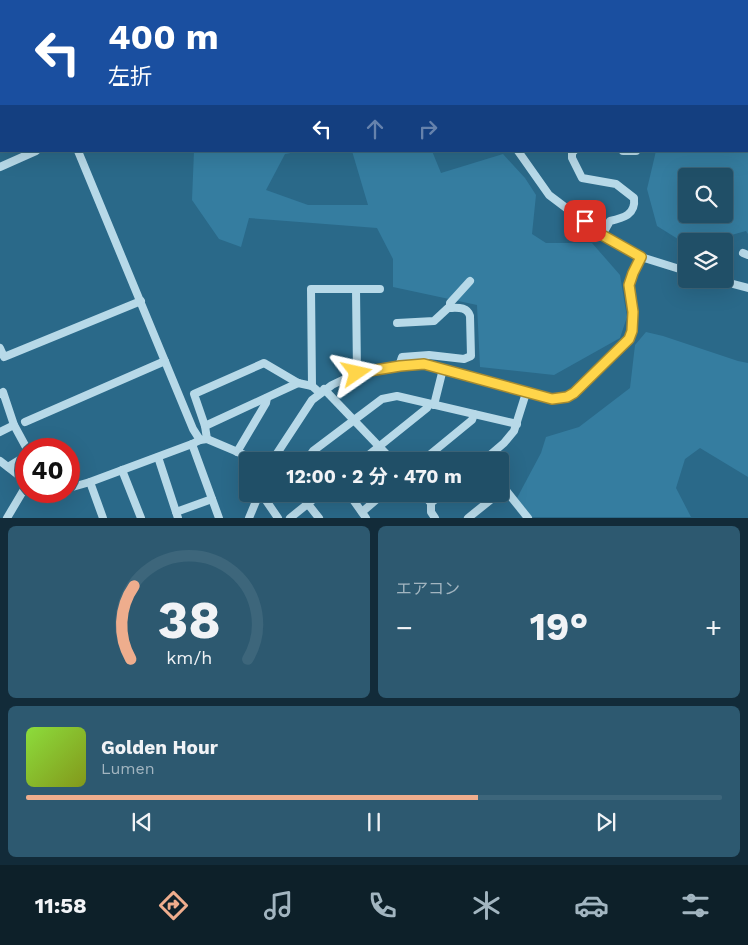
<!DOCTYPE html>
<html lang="ja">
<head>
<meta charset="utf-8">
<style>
	body { margin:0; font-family:"Work Sans","Noto Sans JP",sans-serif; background:#2d5970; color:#f1f3f6; height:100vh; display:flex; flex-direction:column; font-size:19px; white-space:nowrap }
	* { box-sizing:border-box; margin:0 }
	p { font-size:16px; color:#a2b5c0 }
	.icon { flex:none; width:28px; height:28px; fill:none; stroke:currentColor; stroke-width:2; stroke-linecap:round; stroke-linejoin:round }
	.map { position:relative; height:518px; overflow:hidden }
	.drawer { display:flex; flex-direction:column; gap:8px; padding:8px; background:#122b39; flex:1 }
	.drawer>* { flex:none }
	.banner { position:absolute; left:0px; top:0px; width:749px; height:152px; box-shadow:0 5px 20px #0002,0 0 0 1px #3d667b; background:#1a4fa0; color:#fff; overflow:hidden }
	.fabs { position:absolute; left:678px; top:168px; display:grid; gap:10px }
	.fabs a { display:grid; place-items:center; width:55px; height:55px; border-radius:5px; background:#204f67; box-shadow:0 5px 20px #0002,0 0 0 1px #3d667b; font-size:25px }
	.speed { position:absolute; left:15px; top:438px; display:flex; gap:10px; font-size:25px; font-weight:700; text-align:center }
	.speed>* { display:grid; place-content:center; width:65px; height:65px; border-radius:50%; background:#204f67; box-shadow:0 5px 20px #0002,0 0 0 1px #3d667b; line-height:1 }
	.speed .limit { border:8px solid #d22; background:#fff; color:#111 }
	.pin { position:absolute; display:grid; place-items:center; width:42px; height:42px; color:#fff; margin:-21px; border-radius:10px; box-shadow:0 2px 8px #0006 }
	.me { position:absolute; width:55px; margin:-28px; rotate:79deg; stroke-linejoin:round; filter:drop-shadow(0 0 4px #0008) }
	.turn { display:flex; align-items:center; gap:18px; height:105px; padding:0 25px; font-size:22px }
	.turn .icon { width:65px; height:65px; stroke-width:2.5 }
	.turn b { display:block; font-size:35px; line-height:42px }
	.lanes { display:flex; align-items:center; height:48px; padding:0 25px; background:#0003; justify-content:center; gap:25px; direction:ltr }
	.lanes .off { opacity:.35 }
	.big { font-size:38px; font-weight:700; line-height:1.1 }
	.drawer .tile { flex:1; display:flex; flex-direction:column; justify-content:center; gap:8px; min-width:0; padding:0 18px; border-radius:8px; background:#2d5970 }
	.drawer .dial { align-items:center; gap:0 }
	.dial svg { height:130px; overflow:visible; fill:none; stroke:#3d667b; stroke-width:7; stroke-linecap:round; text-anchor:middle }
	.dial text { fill:#f1f3f6; stroke:none }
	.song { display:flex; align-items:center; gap:15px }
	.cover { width:60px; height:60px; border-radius:8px; background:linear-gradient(135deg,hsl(90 70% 55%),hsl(70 70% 35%)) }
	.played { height:5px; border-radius:2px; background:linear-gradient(90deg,#eead8d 65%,#3d667b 65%) }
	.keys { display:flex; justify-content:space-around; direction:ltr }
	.heat { display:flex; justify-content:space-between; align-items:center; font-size:28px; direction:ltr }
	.drawer .tiles { flex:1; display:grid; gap:8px; grid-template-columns:1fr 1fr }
	.tile:last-child { grid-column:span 2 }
	.trip { position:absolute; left:239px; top:452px; width:270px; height:50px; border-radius:5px; background:#204f67; box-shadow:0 5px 20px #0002,0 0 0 1px #3d667b; font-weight:700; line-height:50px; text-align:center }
	.tab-bar { display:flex; height:80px; justify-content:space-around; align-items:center; background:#0d2029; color:#a2b5c0 }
	.tab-bar .icon { width:35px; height:35px }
	.tab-bar .current { color:#eead8d }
	.tab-bar b { font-size:22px; color:#f1f3f6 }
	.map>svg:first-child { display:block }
	.green { fill:#357da0; fill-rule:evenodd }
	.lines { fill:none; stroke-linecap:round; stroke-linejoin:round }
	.minor { stroke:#b7d9e8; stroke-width:8 }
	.route-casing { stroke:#a68a30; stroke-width:12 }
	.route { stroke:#ffd54a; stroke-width:9 }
</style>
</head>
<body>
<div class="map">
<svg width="748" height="518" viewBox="0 0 748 518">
	<rect width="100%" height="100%" fill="#2a6989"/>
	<g class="green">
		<path d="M 0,0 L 81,0 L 81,1 L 1,1 L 0,72 Z"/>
		<path d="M 748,10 L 748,234 L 746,231 L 724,237 L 721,241 L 686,241 L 686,244 L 657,226 L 647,189 L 656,151 L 748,151 ZM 686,176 L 724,176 L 724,214 L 686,214 Z"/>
		<path d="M 194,151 L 302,151 L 285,154 L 266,190 L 308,205 L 368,205 L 352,151 L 432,151 L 441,173 L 503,154 L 525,178 L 536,195 L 532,234 L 546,243 L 592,243 L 620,275 L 627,317 L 620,338 L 554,375 L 480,367 L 477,305 L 393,287 L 393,259 L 377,228 L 249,218 L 241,247 L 219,239 L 192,200 Z"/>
		<path d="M 646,332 L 663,336 L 738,361 L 748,363 L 748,477 L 700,448 L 685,459 L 676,488 L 691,517 L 532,517 L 517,498 L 541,453 L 546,437 L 579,427 L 630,388 L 635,345 Z"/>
	</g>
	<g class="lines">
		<g class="minor">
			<path d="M 441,0 L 442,1"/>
			<path d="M 731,0 L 731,1"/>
			<path d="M 195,1 L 198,0"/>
			<path d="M 630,1 L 630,0"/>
			<path d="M 665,1 L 666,0"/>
			<path d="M 78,151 L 193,429 L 200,440"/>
			<path d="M 518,151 L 549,195 L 602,235 L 641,257 L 686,271"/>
			<path d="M 574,151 L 572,153 L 572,158 L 582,178 L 616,184 L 634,198 C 636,215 623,218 610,221 L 602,235"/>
			<path d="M 623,151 L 636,151"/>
			<path d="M 0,167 L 36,151"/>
			<path d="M 743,253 L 748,255"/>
			<path d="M 714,279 L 748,288"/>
			<path d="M 356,289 L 357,373"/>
			<path d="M 450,308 L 450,303 L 470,281"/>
			<path d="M 397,323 L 434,321 L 448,308 C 457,308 467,306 470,316 L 471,356 L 464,359 L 429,355 L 402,357 L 399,366"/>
			<path d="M 0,348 L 4,357 L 141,301"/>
			<path d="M 312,386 L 311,289 L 380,289"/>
			<path d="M 324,389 L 393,461"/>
			<path d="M 0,394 L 3,392 L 14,425 L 27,449"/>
			<path d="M 434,405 L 443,369"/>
			<path d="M 25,422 L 165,361"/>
			<path d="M 205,426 L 298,383"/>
			<path d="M 0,432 L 14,425"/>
			<path d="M 207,439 L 205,426 L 194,394 L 264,363 L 298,383 L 312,386 L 320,393"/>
			<path d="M 192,444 L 219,518"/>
			<path d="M 237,452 L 266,403 L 267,398"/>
			<path d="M 158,457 L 178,518"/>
			<path d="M 0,461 L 26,481"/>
			<path d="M 272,461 L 312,400 L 332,385 L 357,373 L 400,365 L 424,364 L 552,399 L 567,397 L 574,393 L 629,339 L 632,331 L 633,312 L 629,285 L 641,257"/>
			<path d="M 306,461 L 313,451 L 382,399 L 397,396 L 517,424"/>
			<path d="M 361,461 L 427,408 L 429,404"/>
			<path d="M 422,461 L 472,420 L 474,414"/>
			<path d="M 483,461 L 504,443 L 514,431 L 526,393"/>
			<path d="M 8,467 L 26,456"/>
			<path d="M 122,470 L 141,518"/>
			<path d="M 90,482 L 103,518"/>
			<path d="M 500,483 L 528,518"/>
			<path d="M 69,488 L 90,482 L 192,444 L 200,440 L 207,439 L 259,461"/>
			<path d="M 44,491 L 59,491"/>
			<path d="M 259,494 L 265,499 L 278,518"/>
			<path d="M 300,494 L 319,518"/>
			<path d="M 349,494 L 366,518"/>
			<path d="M 423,494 L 431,503 L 431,512 L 435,518"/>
			<path d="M 431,503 L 442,494"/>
			<path d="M 176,512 L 212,499"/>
			<path d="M 362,512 L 383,494"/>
			<path d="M 7,518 L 26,486"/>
			<path d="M 249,518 L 259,494"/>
			<path d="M 290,518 L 320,494"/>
			<path d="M 468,518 L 498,494"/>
		</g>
	</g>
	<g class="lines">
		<g class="route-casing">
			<path id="route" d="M 357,373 L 400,366 L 424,364 L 552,399 L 567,397 L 574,393 L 629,339 L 632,331 L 633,312 L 629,285 L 633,273 L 641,257 L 602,235 L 585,221"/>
		</g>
		<use href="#route" class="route"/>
	</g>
</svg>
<div class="fabs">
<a><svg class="icon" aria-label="search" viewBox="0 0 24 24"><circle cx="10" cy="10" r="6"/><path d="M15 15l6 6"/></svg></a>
<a><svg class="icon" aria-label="layers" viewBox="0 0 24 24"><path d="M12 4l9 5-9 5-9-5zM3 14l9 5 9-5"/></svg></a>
</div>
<div class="speed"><div class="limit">40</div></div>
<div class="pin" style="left:585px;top:221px;background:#d93025"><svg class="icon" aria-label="arrive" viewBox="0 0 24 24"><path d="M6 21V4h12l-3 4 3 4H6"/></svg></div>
<svg class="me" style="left:357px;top:373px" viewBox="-20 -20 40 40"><path d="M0-17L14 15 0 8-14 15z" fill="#ffd54a" stroke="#fff" stroke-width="4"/></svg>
<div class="trip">12:00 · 2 分 · 470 m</div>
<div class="banner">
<div class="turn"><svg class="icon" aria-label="left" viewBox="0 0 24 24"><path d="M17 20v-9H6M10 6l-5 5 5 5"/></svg><div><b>400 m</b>左折</div></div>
<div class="lanes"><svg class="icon" aria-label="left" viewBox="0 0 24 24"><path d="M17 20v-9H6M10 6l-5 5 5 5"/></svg><svg class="icon off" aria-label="ahead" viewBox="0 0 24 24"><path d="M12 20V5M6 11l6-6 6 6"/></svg><svg class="icon off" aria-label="right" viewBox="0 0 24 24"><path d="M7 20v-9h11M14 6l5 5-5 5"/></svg></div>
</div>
</div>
<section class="drawer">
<div class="tiles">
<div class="tile dial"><svg viewBox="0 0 100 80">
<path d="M14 69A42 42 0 1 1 86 69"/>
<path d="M14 69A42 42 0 0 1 16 24" stroke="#eead8d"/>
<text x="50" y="56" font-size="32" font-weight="700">38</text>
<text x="50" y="72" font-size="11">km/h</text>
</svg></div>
<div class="tile"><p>エアコン</p>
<div class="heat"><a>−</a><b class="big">19°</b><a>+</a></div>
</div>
<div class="tile">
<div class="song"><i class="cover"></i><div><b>Golden Hour</b><p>Lumen</p></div></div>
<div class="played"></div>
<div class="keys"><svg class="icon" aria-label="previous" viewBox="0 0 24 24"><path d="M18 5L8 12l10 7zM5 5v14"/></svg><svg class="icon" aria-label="pause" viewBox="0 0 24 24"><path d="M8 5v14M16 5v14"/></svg><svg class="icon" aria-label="next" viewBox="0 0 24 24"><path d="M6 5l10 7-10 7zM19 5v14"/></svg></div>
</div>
</div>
</section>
<nav class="tab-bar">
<b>11:58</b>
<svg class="icon current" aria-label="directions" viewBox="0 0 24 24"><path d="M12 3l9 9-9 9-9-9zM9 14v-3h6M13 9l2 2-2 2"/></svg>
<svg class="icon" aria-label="music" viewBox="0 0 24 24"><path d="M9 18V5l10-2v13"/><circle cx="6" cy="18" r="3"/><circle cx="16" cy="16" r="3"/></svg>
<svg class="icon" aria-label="phone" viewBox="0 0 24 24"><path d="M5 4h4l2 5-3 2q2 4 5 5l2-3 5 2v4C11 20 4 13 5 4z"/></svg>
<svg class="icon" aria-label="climate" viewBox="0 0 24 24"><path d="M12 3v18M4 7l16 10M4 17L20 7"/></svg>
<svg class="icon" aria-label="car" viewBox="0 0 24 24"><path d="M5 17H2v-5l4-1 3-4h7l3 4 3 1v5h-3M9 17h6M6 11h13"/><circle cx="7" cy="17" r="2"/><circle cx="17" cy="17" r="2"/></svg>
<svg class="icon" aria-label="filters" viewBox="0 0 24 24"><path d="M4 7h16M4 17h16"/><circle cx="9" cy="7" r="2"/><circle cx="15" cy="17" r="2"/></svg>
</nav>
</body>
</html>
